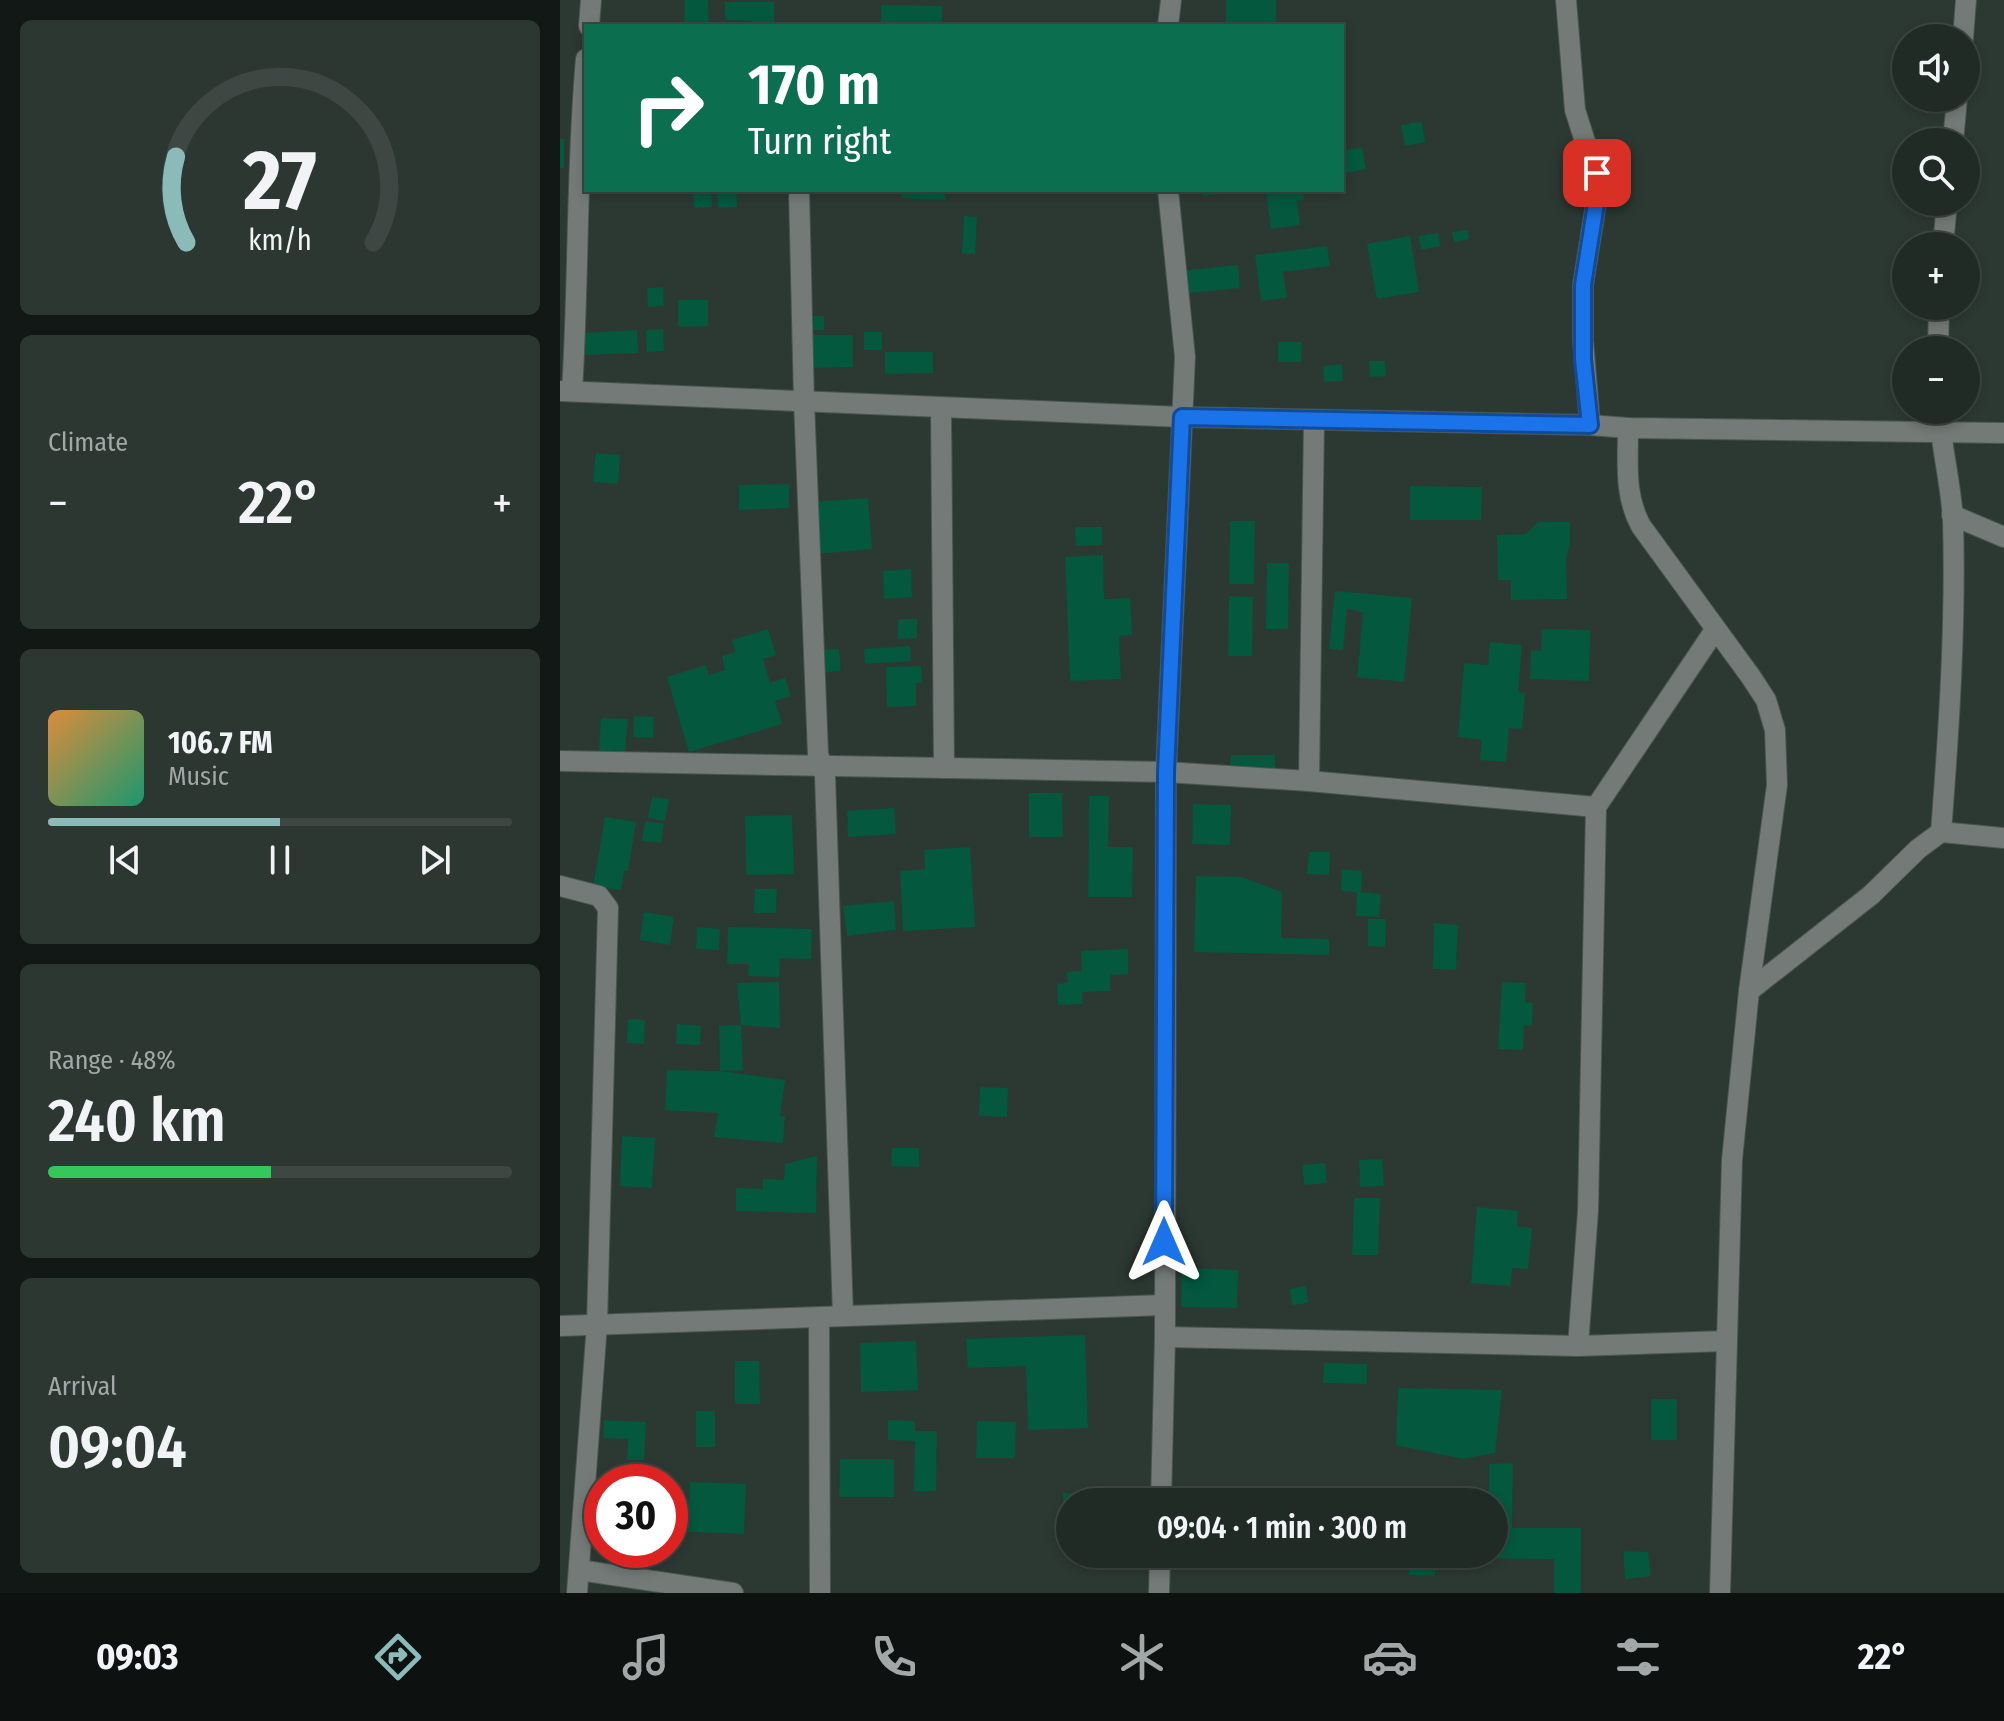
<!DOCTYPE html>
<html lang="en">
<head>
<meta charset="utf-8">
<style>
	body { margin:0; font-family:"Fira Sans Condensed",sans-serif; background:#2d3732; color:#f1f3f6; height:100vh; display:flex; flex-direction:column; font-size:30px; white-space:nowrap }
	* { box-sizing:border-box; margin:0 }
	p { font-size:26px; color:#a2a7a7 }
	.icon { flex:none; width:44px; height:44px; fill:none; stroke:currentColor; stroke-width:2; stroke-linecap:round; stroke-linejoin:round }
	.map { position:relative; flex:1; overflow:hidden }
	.side { display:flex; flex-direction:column; gap:20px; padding:20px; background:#121815; width:560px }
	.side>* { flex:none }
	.hud { position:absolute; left:24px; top:24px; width:760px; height:168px; border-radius:0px; box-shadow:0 4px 12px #0003,0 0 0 2px #3e4743; background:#0b6e4f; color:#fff; overflow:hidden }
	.tools { position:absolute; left:1332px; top:24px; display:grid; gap:16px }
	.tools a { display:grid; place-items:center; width:88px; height:88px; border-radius:50%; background:#212b26; box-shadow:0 4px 12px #0003,0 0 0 2px #3e4743; font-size:40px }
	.speed { position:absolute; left:24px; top:1464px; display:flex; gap:16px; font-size:40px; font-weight:700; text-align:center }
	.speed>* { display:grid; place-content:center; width:104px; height:104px; border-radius:50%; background:#212b26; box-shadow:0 4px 12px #0003,0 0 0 2px #3e4743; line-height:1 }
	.speed .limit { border:12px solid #d22; background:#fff; color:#111 }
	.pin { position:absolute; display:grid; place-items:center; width:68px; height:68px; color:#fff; margin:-34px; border-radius:16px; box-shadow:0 4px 12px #0006 }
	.me { position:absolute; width:88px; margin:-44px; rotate:0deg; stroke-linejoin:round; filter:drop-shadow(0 0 6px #0008) }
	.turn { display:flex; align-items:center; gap:28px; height:168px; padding:0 32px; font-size:36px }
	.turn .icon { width:104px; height:104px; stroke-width:2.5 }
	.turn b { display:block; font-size:56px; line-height:68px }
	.big { font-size:60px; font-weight:600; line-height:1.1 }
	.side .widget { flex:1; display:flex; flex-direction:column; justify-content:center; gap:12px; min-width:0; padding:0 28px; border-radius:12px; background:#2d3732 }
	.side .dial { align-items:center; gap:0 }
	.dial svg { height:208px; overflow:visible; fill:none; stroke:#3e4743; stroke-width:7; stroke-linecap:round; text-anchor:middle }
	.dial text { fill:#f1f3f6; stroke:none }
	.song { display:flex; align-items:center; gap:24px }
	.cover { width:96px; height:96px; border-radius:12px; background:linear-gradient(135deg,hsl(30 70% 55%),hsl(160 70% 35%)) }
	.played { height:8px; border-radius:4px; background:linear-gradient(90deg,#8bbbb9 50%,#3e4743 50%) }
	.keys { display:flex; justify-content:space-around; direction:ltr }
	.heat { display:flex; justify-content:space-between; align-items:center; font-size:44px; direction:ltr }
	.charge { height:12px; border-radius:6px; background:linear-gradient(90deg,#34c759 48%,#3e4743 0) }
	.trip { position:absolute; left:496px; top:1488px; width:452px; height:80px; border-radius:40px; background:#212b26; box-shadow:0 4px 12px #0003,0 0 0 2px #3e4743; font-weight:600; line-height:80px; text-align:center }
	.dock { display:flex; height:128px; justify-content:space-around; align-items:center; background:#0d110f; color:#a2a7a7 }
	.dock .icon { width:56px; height:56px }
	.dock .current { color:#8bbbb9 }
	.dock b { font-size:36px; color:#f1f3f6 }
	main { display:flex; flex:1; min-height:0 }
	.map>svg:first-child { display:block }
	.building { fill:#03583e }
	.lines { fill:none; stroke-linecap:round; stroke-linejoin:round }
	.minor-casing { stroke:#49554f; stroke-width:22 }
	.minor { stroke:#747a77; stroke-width:20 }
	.route-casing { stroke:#114b97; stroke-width:20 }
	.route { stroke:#1a73e8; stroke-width:14 }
</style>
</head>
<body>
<main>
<section class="side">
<div class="widget dial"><svg viewBox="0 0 100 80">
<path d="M14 69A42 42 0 1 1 86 69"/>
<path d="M14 69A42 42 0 0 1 10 36" stroke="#8bbbb9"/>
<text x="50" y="56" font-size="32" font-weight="700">27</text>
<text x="50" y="72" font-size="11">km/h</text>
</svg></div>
<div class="widget"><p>Climate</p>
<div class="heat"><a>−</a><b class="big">22°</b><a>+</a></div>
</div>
<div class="widget">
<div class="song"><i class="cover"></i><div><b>106.7 FM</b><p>Music</p></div></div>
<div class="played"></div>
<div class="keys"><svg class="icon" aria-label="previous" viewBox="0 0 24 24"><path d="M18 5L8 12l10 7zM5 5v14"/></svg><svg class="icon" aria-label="pause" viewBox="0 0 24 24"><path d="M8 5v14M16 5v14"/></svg><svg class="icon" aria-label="next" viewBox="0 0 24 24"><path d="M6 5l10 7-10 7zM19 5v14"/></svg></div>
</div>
<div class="widget"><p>Range · 48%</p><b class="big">240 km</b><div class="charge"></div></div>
<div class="widget"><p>Arrival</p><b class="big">09:04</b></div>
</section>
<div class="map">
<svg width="1444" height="1593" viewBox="0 0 1444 1593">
	<rect width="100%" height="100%" fill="#2c3933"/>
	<g class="building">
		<path d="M 125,0 L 148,0 L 149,26 L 124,26 Z"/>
		<path d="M 666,0 L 716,0 L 716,22 L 666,23 Z"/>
		<path d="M 165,2 L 214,2 L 214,26 L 191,26 L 191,21 L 165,20 Z"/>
		<path d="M 321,5 L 382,6 L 382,26 L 321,26 Z"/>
		<path d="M 862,122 L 865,142 L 845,146 L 841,125 Z"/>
		<rect x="0" y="139" width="4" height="29"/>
		<path d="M 802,147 L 806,169 L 784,173 L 782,151 Z"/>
		<path d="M 133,190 L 151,190 L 152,207 L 134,208 Z"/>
		<path d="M 157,190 L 176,190 L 177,207 L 158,208 Z"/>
		<path d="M 342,190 L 386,190 L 385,200 L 341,198 Z"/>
		<path d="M 642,190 L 677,190 L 677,192 L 643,196 Z"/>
		<path d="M 706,190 L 743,190 L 744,200 L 737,201 L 740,225 L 711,229 Z"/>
		<path d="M 404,216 L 417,217 L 415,254 L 402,254 Z"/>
		<path d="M 908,230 L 909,239 L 894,242 L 892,232 Z"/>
		<path d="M 878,233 L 880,246 L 861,250 L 859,236 Z"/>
		<path d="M 850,236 L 859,292 L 817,299 L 807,244 Z"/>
		<path d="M 767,246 L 770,266 L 723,272 L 727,298 L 701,301 L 695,255 Z"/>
		<path d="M 678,265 L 680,288 L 621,294 L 619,271 Z"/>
		<path d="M 103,287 L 104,306 L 88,307 L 87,288 Z"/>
		<path d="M 118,300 L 148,300 L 148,326 L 118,327 Z"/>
		<rect x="249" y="316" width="15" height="14"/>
		<path d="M 103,329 L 104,351 L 87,352 L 86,330 Z"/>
		<path d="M 77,330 L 78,353 L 24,355 L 23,333 Z"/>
		<rect x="304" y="332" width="18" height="18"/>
		<path d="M 247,335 L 293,335 L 293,367 L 247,368 Z"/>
		<path d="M 718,342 L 742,342 L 741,362 L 718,362 Z"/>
		<path d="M 325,352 L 373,352 L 373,373 L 325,374 Z"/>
		<path d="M 809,361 L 825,361 L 826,376 L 810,377 Z"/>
		<path d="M 782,364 L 783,381 L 764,382 L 763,366 Z"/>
		<path d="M 36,453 L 60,455 L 58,484 L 33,482 Z"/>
		<path d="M 229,484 L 229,508 L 179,510 L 179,485 Z"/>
		<path d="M 850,486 L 922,487 L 921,520 L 850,520 Z"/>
		<path d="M 308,498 L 312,549 L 257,554 L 252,502 Z"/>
		<path d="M 670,521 L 695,521 L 694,584 L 669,584 Z"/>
		<path d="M 978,522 L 1010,522 L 1010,546 L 1006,557 L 1007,599 L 951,600 L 951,580 L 938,580 L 937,535 L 966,534 Z"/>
		<path d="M 515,527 L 542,527 L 542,545 L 516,546 Z"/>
		<path d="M 543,555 L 544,599 L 570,598 L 572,635 L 559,636 L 561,679 L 510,681 L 505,557 Z"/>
		<path d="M 707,563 L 729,563 L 728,629 L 706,629 Z"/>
		<path d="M 351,569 L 352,597 L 324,599 L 323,571 Z"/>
		<path d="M 775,591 L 852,598 L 844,682 L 797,677 L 803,613 L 787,608 L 783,650 L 769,649 Z"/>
		<path d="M 669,596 L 693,597 L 692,656 L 668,656 Z"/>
		<path d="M 338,619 L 357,619 L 357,638 L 338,639 Z"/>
		<path d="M 208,629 L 216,655 L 203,659 L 210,683 L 225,678 L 231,696 L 215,701 L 222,724 L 129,752 L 107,677 L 146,665 L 149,675 L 165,670 L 162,656 L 175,652 L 172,640 Z"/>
		<path d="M 982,629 L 1030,630 L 1029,681 L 970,679 L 971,650 L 981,651 Z"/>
		<path d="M 930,642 L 962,645 L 958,692 L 965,693 L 962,729 L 949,728 L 946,762 L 920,760 L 922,740 L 898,737 L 904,663 L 928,665 Z"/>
		<path d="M 350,646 L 351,661 L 305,664 L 304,649 Z"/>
		<path d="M 279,649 L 281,671 L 256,673 L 255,650 Z"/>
		<path d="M 361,666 L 362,683 L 356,683 L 356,706 L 327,707 L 326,667 Z"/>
		<path d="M 74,716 L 94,717 L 93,738 L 73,737 Z"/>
		<path d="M 41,718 L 68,719 L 65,753 L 39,751 Z"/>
		<path d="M 671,755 L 715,755 L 715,772 L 670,771 Z"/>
		<path d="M 469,793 L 502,793 L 503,837 L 469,837 Z"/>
		<path d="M 529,796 L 549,796 L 548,847 L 573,847 L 572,897 L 528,897 Z"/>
		<path d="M 92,797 L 109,799 L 105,821 L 88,818 Z"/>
		<path d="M 633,804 L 671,805 L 670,845 L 632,844 Z"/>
		<path d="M 334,808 L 336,834 L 288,837 L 287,811 Z"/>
		<path d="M 232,815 L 234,874 L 186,875 L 185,816 Z"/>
		<path d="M 45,817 L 76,822 L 68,871 L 64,871 L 61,890 L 33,887 Z"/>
		<path d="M 85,821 L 104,824 L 101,843 L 82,841 Z"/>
		<path d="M 410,847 L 415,927 L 343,931 L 340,871 L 365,869 L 364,850 Z"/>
		<path d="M 749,852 L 770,852 L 769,875 L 747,874 Z"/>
		<path d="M 782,869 L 802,871 L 801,892 L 821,894 L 819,917 L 796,916 L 797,892 L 781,891 Z"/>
		<path d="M 636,876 L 681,877 L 722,892 L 721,938 L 769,939 L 769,955 L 634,952 Z"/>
		<path d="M 195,889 L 217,889 L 216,913 L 194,913 Z"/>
		<path d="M 334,901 L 336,930 L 287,936 L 283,906 Z"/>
		<path d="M 84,912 L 114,917 L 110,945 L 80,940 Z"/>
		<path d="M 808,919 L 826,919 L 825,947 L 808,946 Z"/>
		<path d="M 874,923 L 898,925 L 896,970 L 873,969 Z"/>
		<path d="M 137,927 L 160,929 L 159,950 L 136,949 Z"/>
		<path d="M 168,927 L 252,929 L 251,959 L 220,958 L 219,977 L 188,976 L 189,964 L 167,964 Z"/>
		<path d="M 568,949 L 568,974 L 550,975 L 550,991 L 522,992 L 523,1004 L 498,1005 L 497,984 L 508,983 L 507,972 L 522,971 L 521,951 Z"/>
		<path d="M 219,982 L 220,1028 L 181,1025 L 183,1070 L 160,1071 L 159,1026 L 181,1025 L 177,983 Z"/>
		<path d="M 942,982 L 966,983 L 965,1002 L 973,1003 L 972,1026 L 964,1025 L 963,1050 L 938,1049 Z"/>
		<path d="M 68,1019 L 85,1020 L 84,1044 L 67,1043 Z"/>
		<path d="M 117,1024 L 141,1026 L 140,1045 L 116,1044 Z"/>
		<path d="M 107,1070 L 160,1071 L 225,1080 L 220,1117 L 225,1116 L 223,1143 L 154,1137 L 158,1113 L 105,1110 Z"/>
		<path d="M 420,1087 L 448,1088 L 447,1117 L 419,1116 Z"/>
		<path d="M 62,1136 L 95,1138 L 92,1188 L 60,1186 Z"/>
		<path d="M 332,1148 L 359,1148 L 359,1167 L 331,1166 Z"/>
		<path d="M 257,1156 L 256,1213 L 176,1211 L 176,1188 L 203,1189 L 203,1179 L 224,1180 L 225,1164 Z"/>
		<path d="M 822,1159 L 824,1186 L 800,1187 L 799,1160 Z"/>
		<path d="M 765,1163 L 767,1183 L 744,1185 L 742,1165 Z"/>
		<path d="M 794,1198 L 820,1198 L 818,1255 L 792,1255 Z"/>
		<path d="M 917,1207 L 958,1211 L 957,1227 L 972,1228 L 968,1269 L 952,1268 L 950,1286 L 911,1283 Z"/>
		<path d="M 622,1268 L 678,1270 L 677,1308 L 621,1307 Z"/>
		<path d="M 746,1286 L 748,1303 L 732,1305 L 730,1289 Z"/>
		<path d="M 525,1335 L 528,1428 L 468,1430 L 466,1366 L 408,1368 L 406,1339 Z"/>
		<path d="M 356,1341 L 358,1390 L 301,1392 L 300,1343 Z"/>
		<path d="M 175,1361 L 199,1361 L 200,1404 L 175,1404 Z"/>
		<path d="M 764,1363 L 807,1364 L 807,1384 L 763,1383 Z"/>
		<path d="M 838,1388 L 942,1390 L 935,1453 L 903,1459 L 836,1445 Z"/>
		<rect x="1091" y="1399" width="26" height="41"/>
		<rect x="136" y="1411" width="19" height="36"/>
		<path d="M 44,1420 L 86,1422 L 84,1460 L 67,1460 L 68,1439 L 43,1438 Z"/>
		<path d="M 328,1420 L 355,1421 L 355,1431 L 377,1431 L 376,1491 L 354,1491 L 355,1441 L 328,1440 Z"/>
		<path d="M 417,1421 L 456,1422 L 455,1458 L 416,1458 Z"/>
		<path d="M 280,1459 L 334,1459 L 334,1497 L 279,1497 Z"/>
		<path d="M 953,1463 L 952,1528 L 1021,1528 L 1021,1593 L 994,1593 L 994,1559 L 908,1558 L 907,1554 L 934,1554 L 934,1502 L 929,1502 L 929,1464 Z"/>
		<path d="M 130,1482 L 186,1484 L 184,1534 L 110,1531 L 110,1503 L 129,1504 Z"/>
		<path d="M 503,1493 L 579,1497 L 578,1502 L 510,1502 L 510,1509 L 503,1509 Z"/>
		<path d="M 1063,1551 L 1088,1552 L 1091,1576 L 1065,1579 Z"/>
		<path d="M 850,1554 L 876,1554 L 875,1576 L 849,1575 Z"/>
	</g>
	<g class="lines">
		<g class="minor-casing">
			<g id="minor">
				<path d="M 1006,0 L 1015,110 L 1039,185 L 1023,285 L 1023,340 L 1030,425"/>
				<path d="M 29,26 L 31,0"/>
				<path d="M 608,26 L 611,0"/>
				<path d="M 1403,38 L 1406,0"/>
				<path d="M 1393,142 L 1397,98"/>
				<path d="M 239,190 L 244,401 L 258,754 L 265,775 L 283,1315"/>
				<path d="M 1383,246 L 1387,202"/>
				<path d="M 1378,350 L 1379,306"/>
				<path d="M 0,391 L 622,417 L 1030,425 L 1068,428 L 1444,433"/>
				<path d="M 12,391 C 19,281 16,170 26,59"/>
				<path d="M 381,407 L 384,768"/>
				<path d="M 1068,428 C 1068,463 1064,495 1081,526 L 1191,677 L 1206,700 L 1215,730 L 1217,785 L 1189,991 L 1172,1160 L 1160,1593"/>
				<path d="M 1392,515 L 1444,537"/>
				<path d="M 0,761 L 606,772 L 749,781 L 1036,807 L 1155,630"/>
				<path d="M 749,781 L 754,421"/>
				<path d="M 1381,832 L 1444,838"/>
				<path d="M 0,886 L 39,896 L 48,908 L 37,1324 L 17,1593"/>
				<path d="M 1189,991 L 1311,895 L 1358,849 L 1381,832 C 1389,729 1396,624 1393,520 C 1391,483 1381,447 1379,410"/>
				<path d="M 259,1318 L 260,1593"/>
				<path d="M 0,1326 L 604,1305"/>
				<path d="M 605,1337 L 1018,1346 L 1166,1341"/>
				<path d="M 1018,1346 L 1028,1211 L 1036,807"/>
				<path d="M 601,1502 L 605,1337 L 606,772 L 625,357 L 608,190"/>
				<path d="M 19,1570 L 173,1593"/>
				<path d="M 599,1593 L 600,1554"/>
			</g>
		</g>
		<use href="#minor" class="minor"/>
	</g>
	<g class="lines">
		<g class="route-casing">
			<path id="route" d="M 604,1242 L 606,772 L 622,417 L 1030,425 L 1023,359 L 1023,285 L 1039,185 L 1037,173"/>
		</g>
		<use href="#route" class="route"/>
	</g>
</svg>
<div class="tools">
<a><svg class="icon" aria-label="sound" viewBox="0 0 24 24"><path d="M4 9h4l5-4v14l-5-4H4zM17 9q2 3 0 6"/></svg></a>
<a><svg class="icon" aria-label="search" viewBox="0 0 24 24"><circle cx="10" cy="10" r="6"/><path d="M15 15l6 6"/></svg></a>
<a>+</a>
<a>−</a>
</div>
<div class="speed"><div class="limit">30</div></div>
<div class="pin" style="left:1037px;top:173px;background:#d93025"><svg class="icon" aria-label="arrive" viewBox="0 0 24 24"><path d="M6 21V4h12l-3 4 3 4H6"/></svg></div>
<svg class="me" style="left:604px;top:1242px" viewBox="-20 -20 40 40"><path d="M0-17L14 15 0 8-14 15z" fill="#1a73e8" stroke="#fff" stroke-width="4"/></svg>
<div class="trip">09:04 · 1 min · 300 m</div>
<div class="hud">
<div class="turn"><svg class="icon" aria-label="right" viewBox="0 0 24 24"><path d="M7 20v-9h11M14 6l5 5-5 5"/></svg><div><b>170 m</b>Turn right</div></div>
</div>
</div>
</main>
<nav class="dock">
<b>09:03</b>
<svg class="icon current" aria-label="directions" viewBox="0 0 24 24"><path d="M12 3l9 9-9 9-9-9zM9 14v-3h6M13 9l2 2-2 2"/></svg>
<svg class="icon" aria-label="music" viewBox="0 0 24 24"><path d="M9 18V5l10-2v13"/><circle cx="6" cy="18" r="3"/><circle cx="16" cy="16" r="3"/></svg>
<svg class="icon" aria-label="phone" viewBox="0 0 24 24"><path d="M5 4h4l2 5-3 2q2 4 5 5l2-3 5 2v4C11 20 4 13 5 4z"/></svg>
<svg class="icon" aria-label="climate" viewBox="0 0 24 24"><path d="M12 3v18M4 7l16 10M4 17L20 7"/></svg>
<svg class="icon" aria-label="car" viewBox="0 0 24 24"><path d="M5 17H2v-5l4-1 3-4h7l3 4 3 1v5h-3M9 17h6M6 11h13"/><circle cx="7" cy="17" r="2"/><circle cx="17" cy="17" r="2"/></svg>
<svg class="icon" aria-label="filters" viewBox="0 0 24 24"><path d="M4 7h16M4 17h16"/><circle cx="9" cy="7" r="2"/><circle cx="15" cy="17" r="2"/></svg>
<b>22°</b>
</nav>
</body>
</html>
